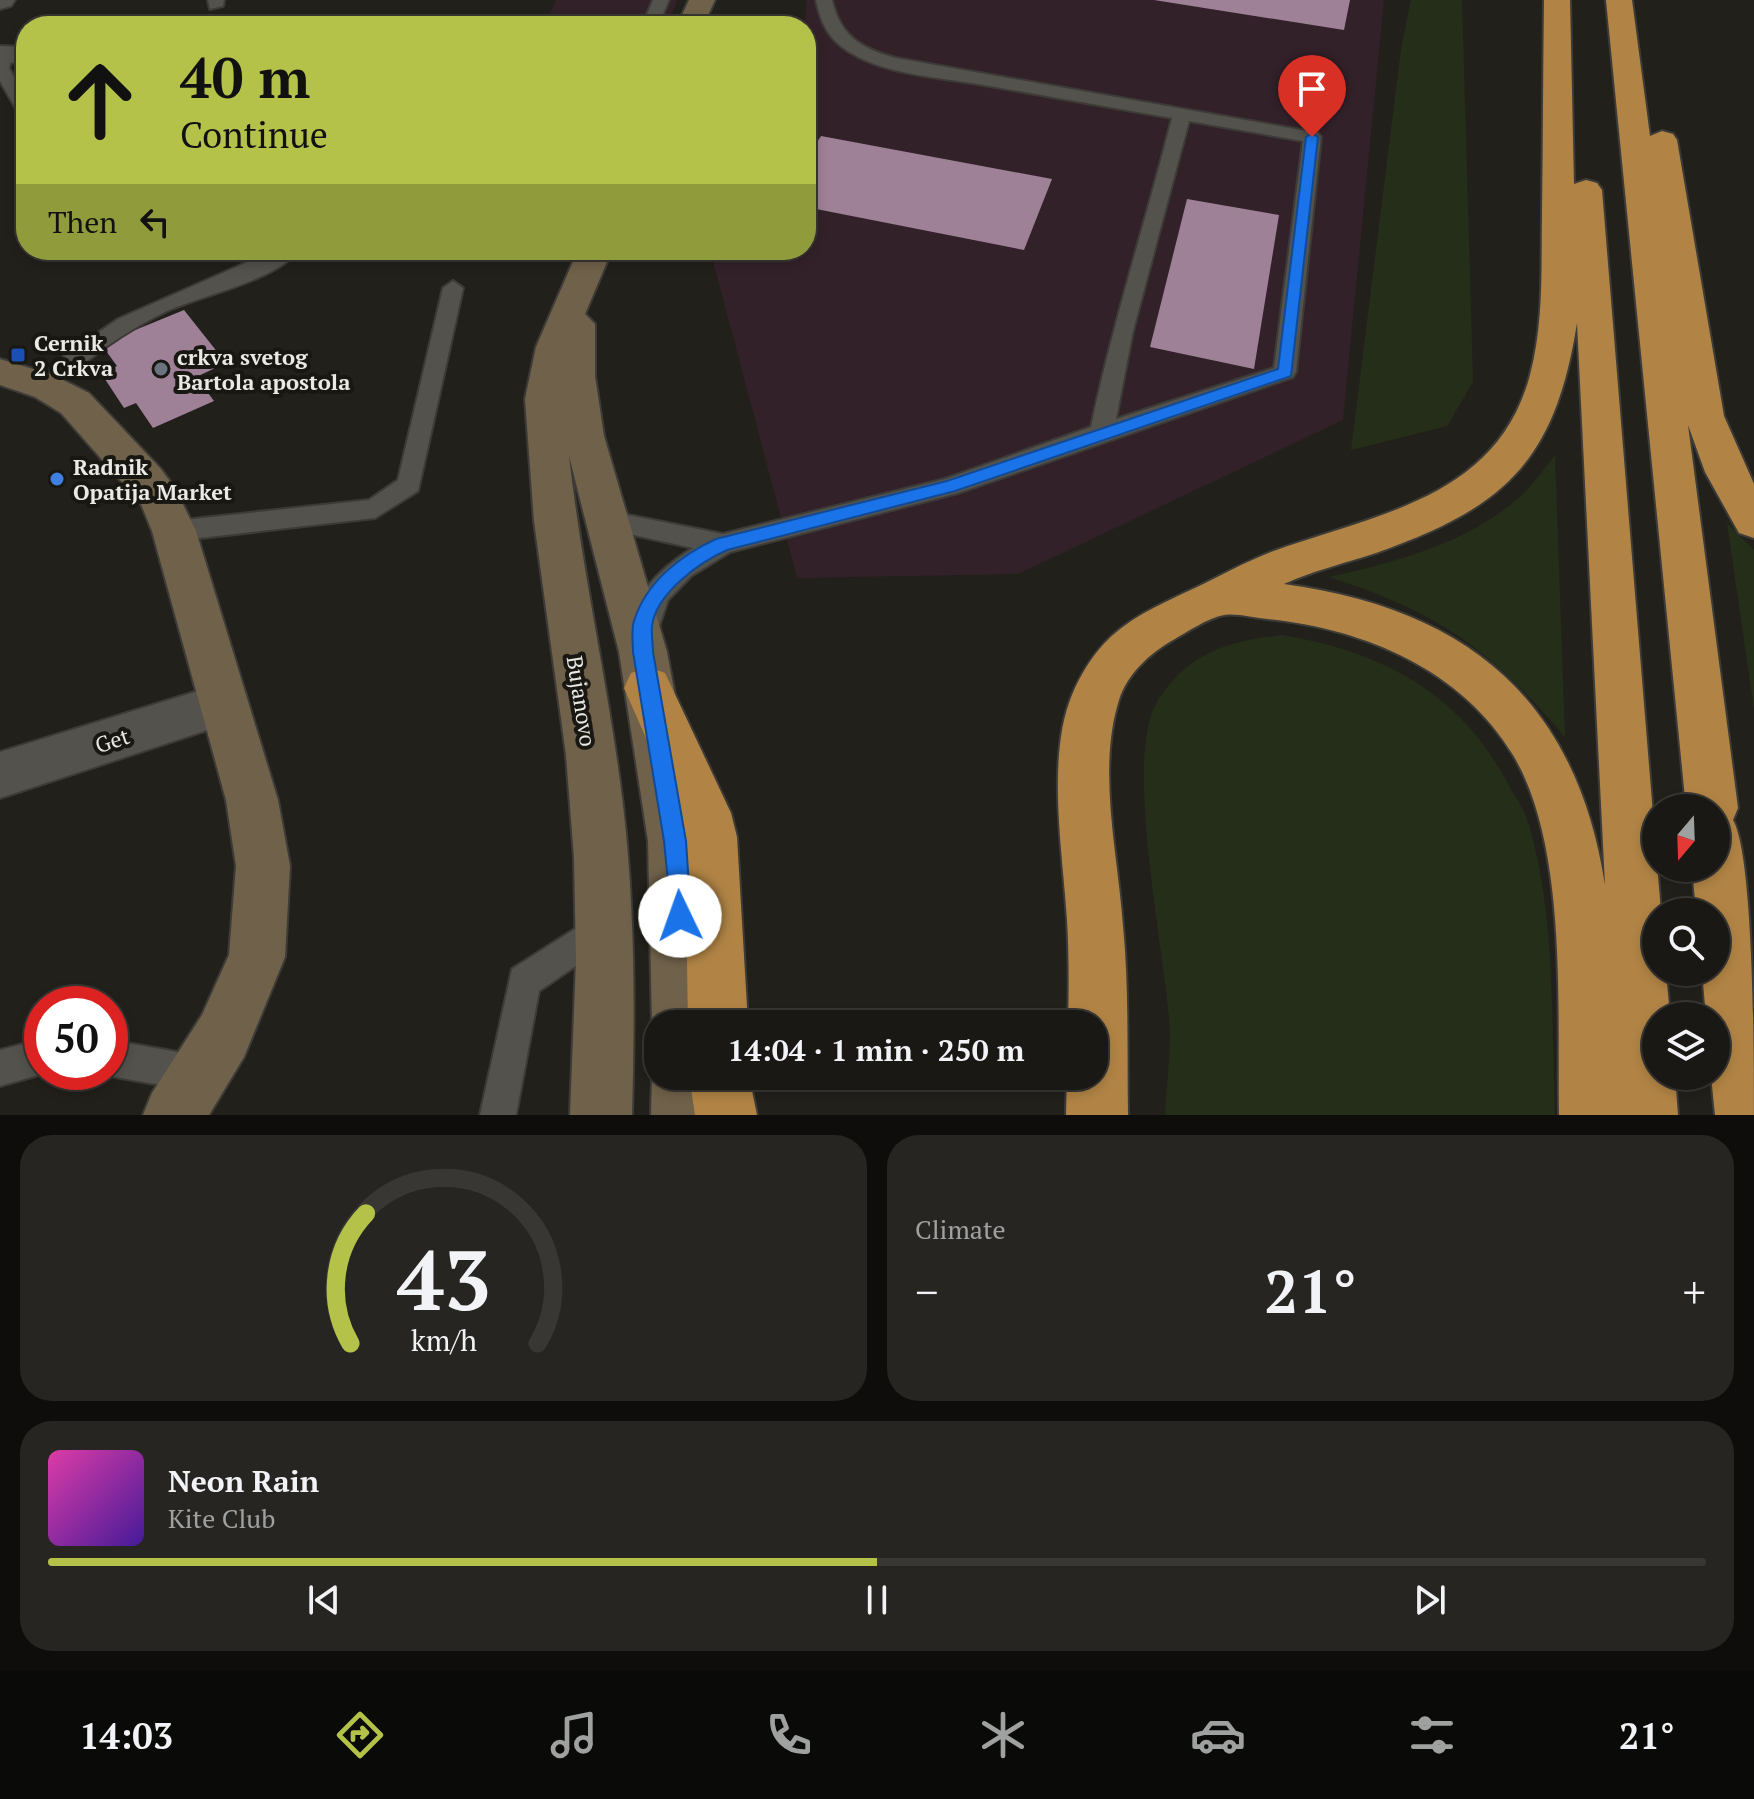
<!DOCTYPE html>
<html lang="en">
<head>
<meta charset="utf-8">
<style>
	body { margin:0; font-family:"PT Serif",serif; background:#272522; color:#f1f3f6; height:100vh; display:flex; flex-direction:column; font-size:30px; white-space:nowrap }
	* { box-sizing:border-box; margin:0 }
	p { font-size:26px; color:#9fa0a0 }
	.icon { flex:none; width:44px; height:44px; fill:none; stroke:currentColor; stroke-width:2; stroke-linecap:round; stroke-linejoin:round }
	.map { position:relative; height:1115px; overflow:hidden }
	.details { display:flex; flex-direction:column; gap:20px; padding:20px; background:#0e0d0b; flex:1 }
	.details>* { flex:none }
	.banner { position:absolute; left:16px; top:16px; width:800px; height:244px; border-radius:32px; box-shadow:0 4px 12px #0003,0 0 0 2px #383734; background:#b5c24a; color:#111; overflow:hidden }
	.needle { width:52px; rotate:199deg }
	.fabs { position:absolute; left:1642px; top:794px; display:grid; gap:16px }
	.fabs a { display:grid; place-items:center; width:88px; height:88px; border-radius:50%; background:#1a1814; box-shadow:0 4px 12px #0003,0 0 0 2px #383734; font-size:40px }
	.speed { position:absolute; left:24px; top:986px; display:flex; gap:16px; font-size:40px; font-weight:700; text-align:center }
	.speed>* { display:grid; place-content:center; width:104px; height:104px; border-radius:50%; background:#1a1814; box-shadow:0 4px 12px #0003,0 0 0 2px #383734; line-height:1 }
	.speed .limit { border:12px solid #d22; background:#fff; color:#111 }
	.pin { position:absolute; display:grid; place-items:center; width:68px; height:68px; color:#fff; margin:-82px -34px; border-radius:50% 50% 50% 0; rotate:-45deg; box-shadow:0 0 8px #0007 }
	.pin .icon { rotate:45deg }
	.me { position:absolute; width:88px; margin:-44px; rotate:357deg; stroke-linejoin:round; filter:drop-shadow(0 0 6px #0008) }
	.turn { display:flex; align-items:center; gap:28px; height:168px; padding:0 32px; font-size:36px }
	.turn .icon { width:104px; height:104px; stroke-width:2.5 }
	.turn b { display:block; font-size:56px; line-height:68px }
	.then { display:flex; align-items:center; height:76px; padding:0 32px; background:#0003; gap:16px; font-size:30px }
	.big { font-size:60px; font-weight:700; line-height:1.1 }
	.details .tile { flex:1; display:flex; flex-direction:column; justify-content:center; gap:12px; min-width:0; padding:0 28px; border-radius:32px; background:#272522 }
	.details .dial { align-items:center; gap:0 }
	.dial svg { height:208px; overflow:visible; fill:none; stroke:#383734; stroke-width:7; stroke-linecap:round; text-anchor:middle }
	.dial text { fill:#f1f3f6; stroke:none }
	.song { display:flex; align-items:center; gap:24px }
	.cover { width:96px; height:96px; border-radius:12px; background:linear-gradient(135deg,hsl(320 70% 55%),hsl(260 70% 35%)) }
	.played { height:8px; border-radius:4px; background:linear-gradient(90deg,#b5c24a 50%,#383734 50%) }
	.keys { display:flex; justify-content:space-around; direction:ltr }
	.heat { display:flex; justify-content:space-between; align-items:center; font-size:44px; direction:ltr }
	.details .tiles { flex:1; display:grid; gap:20px; grid-template-columns:1fr 1fr }
	.tile:last-child { grid-column:span 2 }
	.trip { position:absolute; left:644px; top:1010px; width:464px; height:80px; border-radius:32px; background:#1a1814; box-shadow:0 4px 12px #0003,0 0 0 2px #383734; font-weight:700; line-height:80px; text-align:center }
	.menu { display:flex; height:128px; justify-content:space-around; align-items:center; background:#0a0a08; color:#9fa0a0 }
	.menu .icon { width:56px; height:56px }
	.menu .active { color:#b5c24a }
	.menu b { font-size:36px; color:#f1f3f6 }
	.map>svg:first-child { display:block }
	.commercial { fill:#332129 }
	.green { fill:#252e18 }
	.building { fill:#9e8197 }
	.lines { fill:none; stroke-linecap:round; stroke-linejoin:round }
	.lane-casing { stroke:#3c3b37; stroke-width:4 }
	.street-casing { stroke:#3c3b37; stroke-width:4 }
	.secondary-casing { stroke:#3c3b37; stroke-width:4 }
	.highway-casing { stroke:#3c3b37; stroke-width:4 }
	.lane { fill:#54524c; fill-rule:evenodd }
	.street { fill:#54524c; fill-rule:evenodd }
	.secondary { fill:#70614a; fill-rule:evenodd }
	.highway { fill:#b18445; fill-rule:evenodd }
	.route { fill:#1a73e8; stroke:#114b97; stroke-width:2 }
	.transit-dot { fill:#1a4fb4; stroke:#181712; stroke-width:3 }
	.worship-dot { fill:#6b7280; stroke:#181712; stroke-width:3 }
	.shop-dot { fill:#3f7fe0; stroke:#181712; stroke-width:3 }
	.labels { text-anchor:middle; dominant-baseline:central; stroke-width:8; stroke-linejoin:round; paint-order:stroke }
	.poi-label { font-size:22px; font-weight:bold; fill:#eae9e6; stroke:#181712; text-anchor:start }
	.street-label { font-size:22px; fill:#eae9e6; stroke:#181712 }
</style>
</head>
<body>
<div class="map">
<svg width="1754" height="1115" viewBox="0 0 1754 1115">
	<rect width="100%" height="100%" fill="#22201b"/>
	<g class="commercial">
		<path d="M 556,0 L 677,0 L 668,26 L 510,26 L 546,23 Z"/>
		<path d="M 807,0 L 1384,0 L 1343,420 L 1018,574 L 797,578 L 710,250 L 806,250 L 804,26 Z"/>
	</g>
	<g class="green">
		<path d="M 1411,0 L 1462,0 L 1473,382 L 1447,426 L 1351,450 L 1401,49 Z"/>
		<path d="M 1555,455 L 1565,737 C 1491,650 1439,612 1329,577 C 1396,562 1472,542 1523,494 C 1535,482 1545,468 1555,455 Z"/>
		<path d="M 1727,523 L 1754,550 L 1754,709 Z"/>
		<path d="M 1282,635 C 1379,651 1459,691 1507,782 C 1514,795 1525,810 1529,825 C 1556,918 1551,1019 1555,1115 L 1165,1115 C 1166,1089 1170,1062 1170,1036 C 1168,961 1121,758 1158,700 C 1190,651 1228,642 1282,635 Z"/>
	</g>
	<g class="building">
		<path d="M 1154,0 L 1350,0 L 1344,30 Z"/>
		<path d="M 821,136 L 1052,179 L 1024,250 L 806,207 L 806,159 Z"/>
		<path d="M 1187,199 L 1279,215 L 1254,369 L 1150,347 Z"/>
		<path d="M 184,310 L 226,363 L 196,377 L 214,401 L 153,428 L 136,403 L 124,408 L 101,373 L 117,366 L 101,344 Z"/>
	</g>
	<g class="lines">
		<g class="lane-casing">
			<g id="lane">
				<path d="M 208,0 L 224,0 L 223,6 L 210,9 Z"/>
				<path d="M 653,0 L 669,0 L 658,26 L 642,26 Z"/>
				<path d="M 816,0 L 832,0 C 840,36 862,49 896,58 L 1318,133 L 1321,137 L 1296,372 L 1293,377 L 958,493 L 730,552 L 691,576 L 668,600 L 653,644 L 643,647 L 633,644 C 615,607 666,564 693,548 L 611,530 L 596,504 L 599,497 L 617,497 L 628,515 L 723,534 L 945,479 L 1091,427 C 1113,322 1146,221 1172,118 C 1107,107 1043,95 978,84 C 936,77 877,74 842,47 C 826,35 820,19 816,0 ZM 1189,121 L 1303,141 L 1274,368 L 1116,419 L 1133,331 Z"/>
				<path d="M 6,50 L 14,55 L 9,68 L 26,97 L 26,107 L 15,107 L 0,81 L 0,52 Z"/>
				<path d="M 275,250 L 299,250 C 275,281 202,295 167,311 C 123,332 86,359 52,392 L 44,395 L 33,387 L 67,354 L 118,319 Z"/>
				<path d="M 453,281 L 463,288 L 418,491 L 375,518 L 174,541 L 165,538 L 161,531 L 165,524 L 174,521 L 369,500 L 398,480 L 443,288 Z"/>
				<path d="M 603,911 L 615,915 L 620,927 L 615,939 L 539,991 L 516,1115 L 480,1115 L 512,969 Z"/>
				<path d="M 42,1039 L 42,1072 L 49,1072 L 0,1086 L 0,1050 Z"/>
				<path d="M 110,1040 L 200,1056 L 213,1061 L 218,1074 L 213,1087 L 200,1092 L 110,1076 L 101,1072 L 110,1072 Z"/>
			</g>
		</g>
		<g class="street-casing">
			<g id="street">
				<path d="M 0,0 L 15,0 L 11,6 L 0,9 Z"/>
				<path d="M 0,46 L 26,47 L 26,63 L 0,62 Z"/>
				<path d="M 224,683 L 241,689 L 248,704 L 241,719 L 0,798 L 0,752 Z"/>
			</g>
		</g>
		<g class="secondary-casing">
			<g id="secondary">
				<path d="M 689,0 L 715,0 L 703,26 L 677,26 Z"/>
				<path d="M 578,250 L 612,250 L 585,314 L 595,324 L 595,376 L 604,436 L 667,652 L 702,841 L 712,1024 L 658,1024 L 658,1037 L 652,1024 L 648,841 L 619,652 L 569,456 C 582,573 609,688 623,805 C 635,908 635,1012 632,1115 L 570,1115 L 576,960 L 574,858 L 566,755 L 534,521 L 525,399 L 536,347 Z"/>
				<path d="M 0,359 L 53,375 L 89,393 L 160,468 L 175,488 L 196,531 L 278,800 L 290,866 L 285,957 L 244,1057 L 209,1115 L 143,1115 L 152,1093 L 202,1015 L 229,955 L 236,866 L 226,800 L 152,531 L 141,504 L 61,413 L 35,397 L 0,385 Z"/>
				<path d="M 658,1061 L 658,1076 L 712,1076 L 713,1115 L 651,1115 L 652,1076 Z"/>
			</g>
		</g>
		<g class="highway-casing">
			<g id="highway">
				<path d="M 1544,0 L 1570,0 L 1574,184 L 1586,180 L 1597,183 L 1602,190 L 1661,912 L 1656,912 L 1656,972 L 1666,972 L 1670,1016 L 1656,1016 L 1656,1076 L 1675,1076 L 1678,1115 L 1559,1115 C 1557,1011 1568,846 1513,755 C 1461,669 1364,629 1268,619 C 1255,618 1237,613 1224,615 C 1208,618 1187,632 1173,640 C 1150,653 1127,674 1119,700 C 1097,770 1118,854 1123,926 C 1129,988 1127,1052 1128,1115 L 1066,1115 L 1067,1076 L 1094,1076 L 1094,1024 L 1068,1024 C 1069,989 1069,955 1067,920 C 1063,854 1046,757 1072,695 C 1100,631 1135,616 1195,588 C 1220,576 1245,562 1271,552 C 1374,514 1497,500 1530,375 C 1544,322 1541,268 1542,214 C 1543,143 1543,71 1544,0 ZM 1577,323 L 1605,885 C 1576,699 1467,609 1284,584 C 1313,571 1345,563 1376,553 C 1506,507 1555,461 1577,323 Z"/>
				<path d="M 1606,0 L 1632,0 L 1650,136 L 1662,131 L 1673,134 L 1677,140 L 1724,416 L 1754,484 L 1754,538 L 1739,533 L 1705,472 L 1688,425 L 1738,808 L 1733,820 C 1754,857 1754,1059 1754,1115 L 1715,1115 L 1711,1076 L 1716,1076 L 1716,1016 L 1706,1016 L 1702,972 L 1716,972 L 1716,912 L 1696,912 L 1692,868 L 1716,868 L 1716,808 L 1686,808 Z"/>
				<path d="M 648,667 L 665,673 L 731,813 L 737,837 L 748,1024 L 688,1024 L 685,837 L 679,813 L 624,688 L 631,673 Z"/>
				<path d="M 689,1076 L 749,1076 L 757,1115 L 695,1115 Z"/>
			</g>
		</g>
		<use href="#lane" class="lane"/>
		<use href="#street" class="street"/>
		<use href="#secondary" class="secondary"/>
		<use href="#highway" class="highway"/>
	</g>
	<path class="route" d="M 1312,133 L 1318,137 L 1291,376 L 955,491 L 727,550 C 700,562 656,593 652,626 C 651,634 653,644 653,652 L 686,841 L 691,916 L 688,924 L 680,928 L 672,924 L 664,841 L 633,652 C 633,642 631,629 634,621 C 646,582 681,555 716,539 L 947,481 L 1278,369 L 1306,137 Z"/>
	<rect class="transit-dot" x="10" y="347" width="16" height="16" rx="4"/>
	<circle class="worship-dot" cx="161" cy="369" r="8"/>
	<circle class="shop-dot" cx="57" cy="479" r="8"/>
	<g class="labels">
		<g class="poi-label">
			<text x="34" y="342">Cernik<tspan x="34" dy="25">2 Crkva</tspan></text>
			<text x="177" y="356">crkva svetog<tspan x="177" dy="25">Bartola apostola</tspan></text>
			<text x="73" y="466">Radnik<tspan x="73" dy="25">Opatija Market</tspan></text>
		</g>
		<g class="street-label">
			<text transform="translate(582 701) rotate(81)">Bujanovo</text>
			<text transform="translate(112 740) rotate(-18)">Get</text>
		</g>
	</g>
</svg>
<div class="fabs">
<a><svg class="needle" viewBox="-14 -14 28 28"><path d="M0-13l5 13h-10z" fill="#e53935"/><path d="M0 13l5-13h-10z" fill="#9fa0a0"/></svg></a>
<a><svg class="icon" aria-label="search" viewBox="0 0 24 24"><circle cx="10" cy="10" r="6"/><path d="M15 15l6 6"/></svg></a>
<a><svg class="icon" aria-label="layers" viewBox="0 0 24 24"><path d="M12 4l9 5-9 5-9-5zM3 14l9 5 9-5"/></svg></a>
</div>
<div class="speed"><div class="limit">50</div></div>
<div class="pin" style="left:1312px;top:137px;background:#d93025"><svg class="icon" aria-label="arrive" viewBox="0 0 24 24"><path d="M6 21V4h12l-3 4 3 4H6"/></svg></div>
<svg class="me" style="left:680px;top:916px" viewBox="-20 -20 40 40"><circle r="19" fill="#fff"/><path d="M0-13L10 11 0 6-10 11z" fill="#1a73e8"/></svg>
<div class="trip">14:04 · 1 min · 250 m</div>
<div class="banner">
<div class="turn"><svg class="icon" aria-label="ahead" viewBox="0 0 24 24"><path d="M12 20V5M6 11l6-6 6 6"/></svg><div><b>40 m</b>Continue</div></div>
<div class="then">Then<svg class="icon" aria-label="left" viewBox="0 0 24 24"><path d="M17 20v-9H6M10 6l-5 5 5 5"/></svg></div>
</div>
</div>
<section class="details">
<div class="tiles">
<div class="tile dial"><svg viewBox="0 0 100 80">
<path d="M14 69A42 42 0 1 1 86 69"/>
<path d="M14 69A42 42 0 0 1 20 19" stroke="#b5c24a"/>
<text x="50" y="56" font-size="32" font-weight="700">43</text>
<text x="50" y="72" font-size="11">km/h</text>
</svg></div>
<div class="tile"><p>Climate</p>
<div class="heat"><a>−</a><b class="big">21°</b><a>+</a></div>
</div>
<div class="tile">
<div class="song"><i class="cover"></i><div><b>Neon Rain</b><p>Kite Club</p></div></div>
<div class="played"></div>
<div class="keys"><svg class="icon" aria-label="previous" viewBox="0 0 24 24"><path d="M18 5L8 12l10 7zM5 5v14"/></svg><svg class="icon" aria-label="pause" viewBox="0 0 24 24"><path d="M8 5v14M16 5v14"/></svg><svg class="icon" aria-label="next" viewBox="0 0 24 24"><path d="M6 5l10 7-10 7zM19 5v14"/></svg></div>
</div>
</div>
</section>
<nav class="menu">
<b>14:03</b>
<svg class="icon active" aria-label="directions" viewBox="0 0 24 24"><path d="M12 3l9 9-9 9-9-9zM9 14v-3h6M13 9l2 2-2 2"/></svg>
<svg class="icon" aria-label="music" viewBox="0 0 24 24"><path d="M9 18V5l10-2v13"/><circle cx="6" cy="18" r="3"/><circle cx="16" cy="16" r="3"/></svg>
<svg class="icon" aria-label="phone" viewBox="0 0 24 24"><path d="M5 4h4l2 5-3 2q2 4 5 5l2-3 5 2v4C11 20 4 13 5 4z"/></svg>
<svg class="icon" aria-label="climate" viewBox="0 0 24 24"><path d="M12 3v18M4 7l16 10M4 17L20 7"/></svg>
<svg class="icon" aria-label="car" viewBox="0 0 24 24"><path d="M5 17H2v-5l4-1 3-4h7l3 4 3 1v5h-3M9 17h6M6 11h13"/><circle cx="7" cy="17" r="2"/><circle cx="17" cy="17" r="2"/></svg>
<svg class="icon" aria-label="filters" viewBox="0 0 24 24"><path d="M4 7h16M4 17h16"/><circle cx="9" cy="7" r="2"/><circle cx="15" cy="17" r="2"/></svg>
<b>21°</b>
</nav>
</body>
</html>
